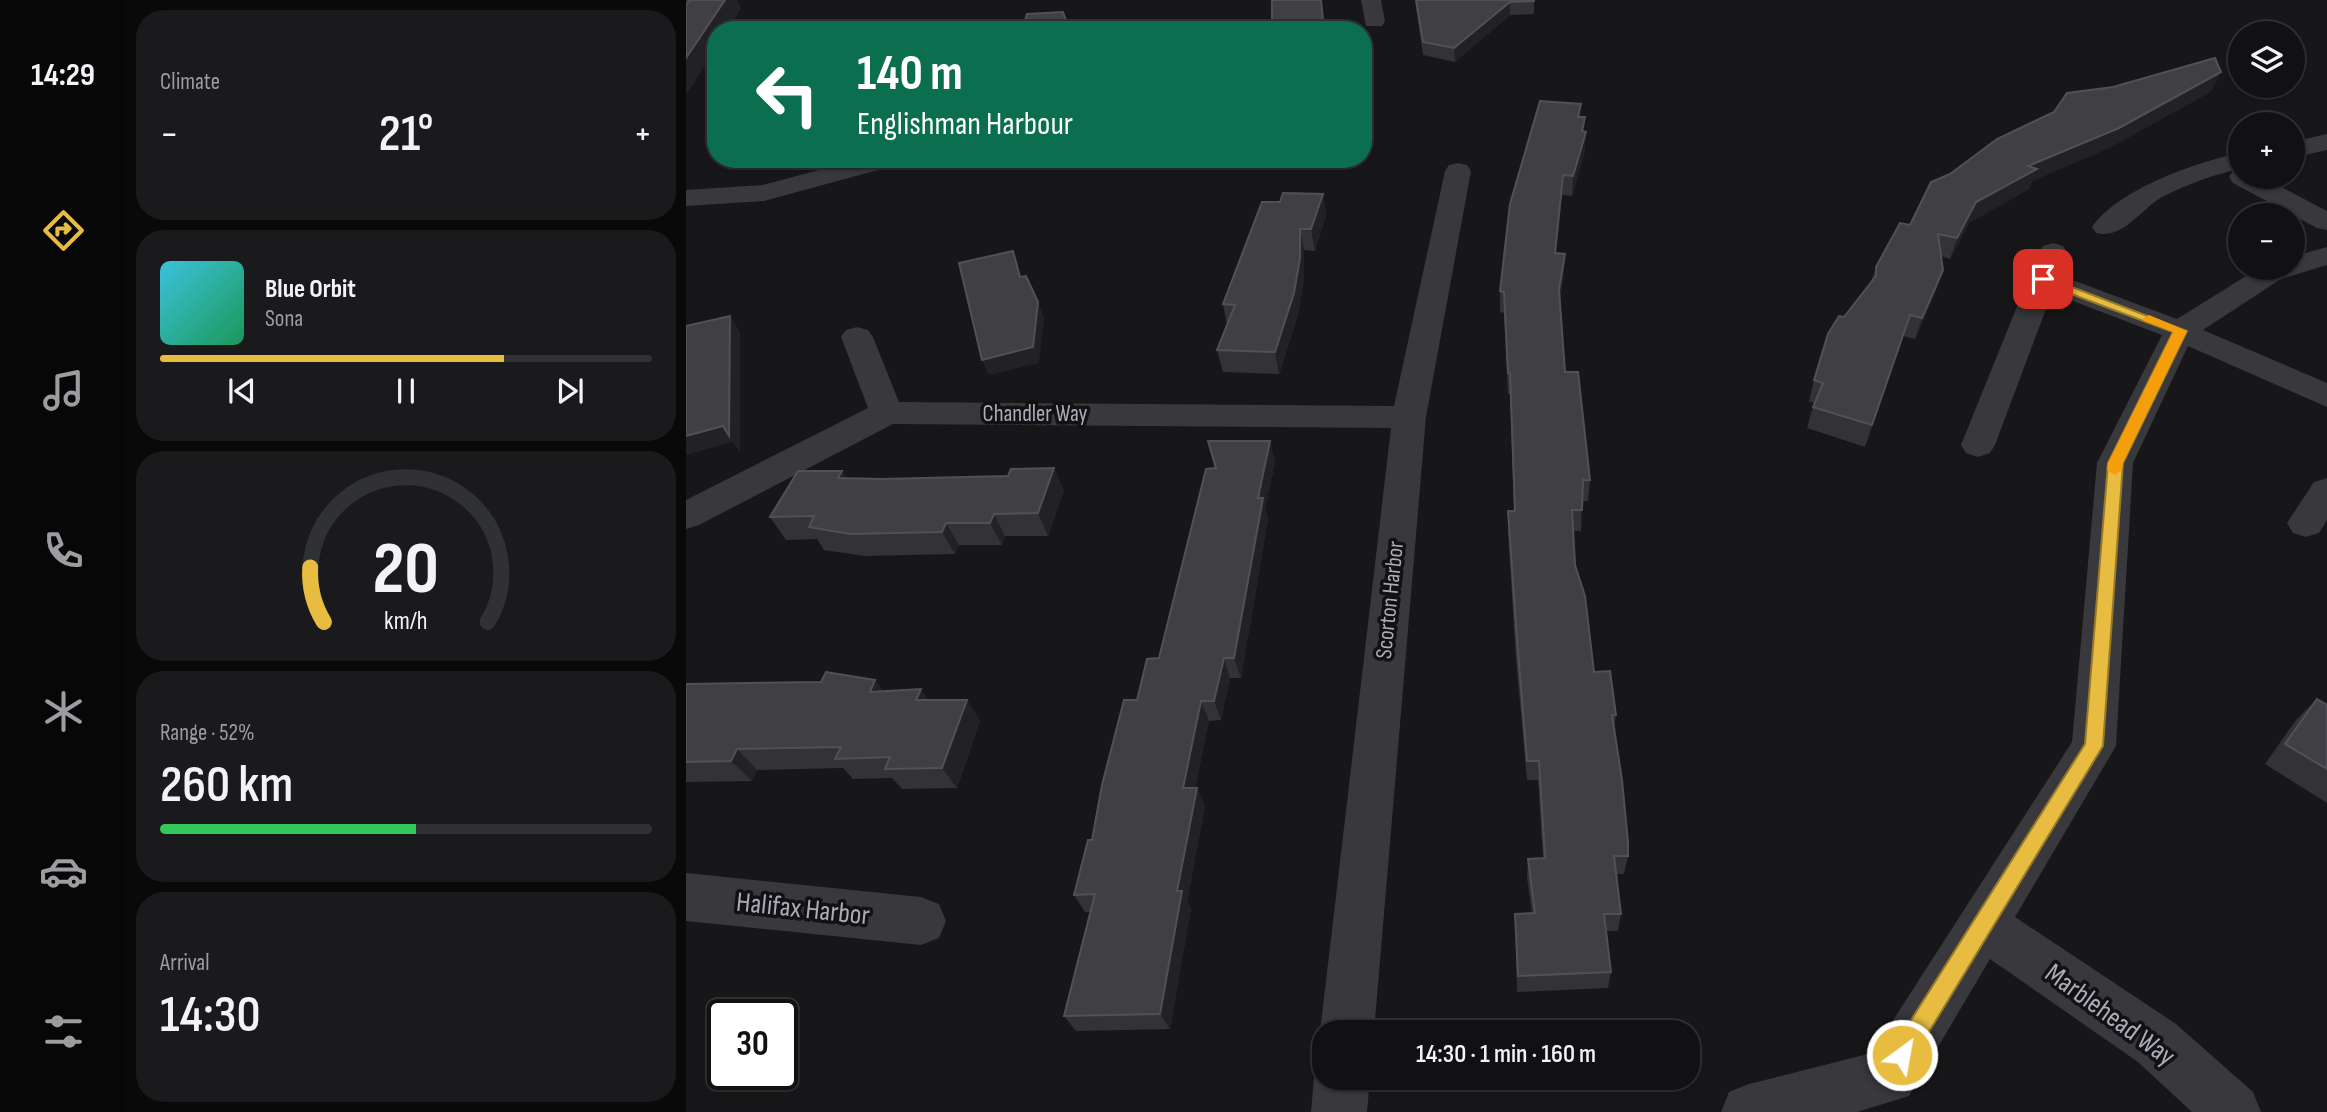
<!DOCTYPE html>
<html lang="en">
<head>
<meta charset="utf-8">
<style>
	body { margin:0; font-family:"Sofia Sans Condensed",sans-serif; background:#1a1a1c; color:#f1f3f6; height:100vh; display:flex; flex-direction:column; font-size:26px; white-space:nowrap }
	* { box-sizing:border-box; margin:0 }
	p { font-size:23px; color:#9c9da0 }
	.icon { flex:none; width:38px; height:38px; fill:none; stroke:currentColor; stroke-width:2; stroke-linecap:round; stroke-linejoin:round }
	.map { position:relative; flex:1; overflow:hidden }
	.side { display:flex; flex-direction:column; gap:10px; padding:10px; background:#09090a; width:560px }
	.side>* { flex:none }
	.banner { position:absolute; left:21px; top:21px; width:665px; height:147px; border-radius:28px; box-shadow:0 2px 5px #0004,0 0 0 2px #303133; background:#0b6e4f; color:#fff; overflow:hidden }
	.buttons { position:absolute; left:1542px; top:21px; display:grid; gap:14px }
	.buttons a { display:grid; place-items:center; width:77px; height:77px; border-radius:50%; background:#111113; box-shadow:0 2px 5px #0004,0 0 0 2px #303133; font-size:35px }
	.speed { position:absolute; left:21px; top:999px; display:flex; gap:14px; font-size:35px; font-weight:700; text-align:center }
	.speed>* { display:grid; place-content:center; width:91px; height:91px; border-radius:50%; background:#111113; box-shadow:0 2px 5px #0004,0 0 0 2px #303133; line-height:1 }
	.speed .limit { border:4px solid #111; border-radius:10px; background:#fff; color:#111 }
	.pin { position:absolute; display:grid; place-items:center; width:60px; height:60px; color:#fff; margin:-30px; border-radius:14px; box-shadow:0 4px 10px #0006 }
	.me { position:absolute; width:77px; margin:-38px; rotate:32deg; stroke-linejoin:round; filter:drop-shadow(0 0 5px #0008) }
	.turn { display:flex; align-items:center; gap:24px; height:147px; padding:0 35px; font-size:32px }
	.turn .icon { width:91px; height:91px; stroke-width:2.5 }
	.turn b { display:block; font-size:49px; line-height:60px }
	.big { font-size:52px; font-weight:600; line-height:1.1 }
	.side .widget { flex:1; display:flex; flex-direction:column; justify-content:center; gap:10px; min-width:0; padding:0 24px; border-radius:28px; background:#1a1a1c }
	.side .dial { align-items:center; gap:0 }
	.dial svg { height:182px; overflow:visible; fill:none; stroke:#303133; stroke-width:7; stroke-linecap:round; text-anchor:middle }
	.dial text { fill:#f1f3f6; stroke:none }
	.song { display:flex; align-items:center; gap:21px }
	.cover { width:84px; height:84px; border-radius:10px; background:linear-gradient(135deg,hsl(190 70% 55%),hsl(150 70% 35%)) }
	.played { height:7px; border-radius:4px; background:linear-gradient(90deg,#e7bc40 70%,#303133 70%) }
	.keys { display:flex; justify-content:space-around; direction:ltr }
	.heat { display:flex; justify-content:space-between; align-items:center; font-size:38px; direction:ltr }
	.charge { height:10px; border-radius:5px; background:linear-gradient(90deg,#34c759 52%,#303133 0) }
	.trip { position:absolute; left:626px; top:1020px; width:388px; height:70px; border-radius:28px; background:#111113; box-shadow:0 2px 5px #0004,0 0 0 2px #303133; font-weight:600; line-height:70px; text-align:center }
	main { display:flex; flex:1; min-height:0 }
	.menu { display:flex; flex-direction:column; width:126px; justify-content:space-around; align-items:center; background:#070708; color:#9c9da0 }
	.menu .icon { width:49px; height:49px }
	.menu .selected { color:#e7bc40 }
	.menu b { font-size:32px; color:#f1f3f6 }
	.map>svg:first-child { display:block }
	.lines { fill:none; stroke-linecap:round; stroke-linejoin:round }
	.street { fill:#38383d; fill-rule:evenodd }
	.wall { fill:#333336 }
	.shaded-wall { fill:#222224 }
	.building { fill:#404044; stroke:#505156; stroke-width:2 }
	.route { fill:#e7bc40; stroke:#967a2a; stroke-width:2 }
	.slow { fill:#f59e0b }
	.labels { text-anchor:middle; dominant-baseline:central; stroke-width:7; stroke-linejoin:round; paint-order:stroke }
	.street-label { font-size:23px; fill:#aaadb8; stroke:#121214 }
	.near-street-label { font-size:28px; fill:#aaadb8; stroke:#121214 }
</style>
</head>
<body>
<main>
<nav class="menu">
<b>14:29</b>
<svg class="icon selected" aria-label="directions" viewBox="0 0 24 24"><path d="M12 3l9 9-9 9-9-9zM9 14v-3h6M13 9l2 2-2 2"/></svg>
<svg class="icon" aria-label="music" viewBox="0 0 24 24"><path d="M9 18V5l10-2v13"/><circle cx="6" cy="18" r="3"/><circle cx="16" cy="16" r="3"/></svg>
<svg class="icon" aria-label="phone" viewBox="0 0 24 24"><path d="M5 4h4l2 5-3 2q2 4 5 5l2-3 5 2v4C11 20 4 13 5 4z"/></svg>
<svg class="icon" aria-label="climate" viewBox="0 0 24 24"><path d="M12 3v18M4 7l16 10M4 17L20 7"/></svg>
<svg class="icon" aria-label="car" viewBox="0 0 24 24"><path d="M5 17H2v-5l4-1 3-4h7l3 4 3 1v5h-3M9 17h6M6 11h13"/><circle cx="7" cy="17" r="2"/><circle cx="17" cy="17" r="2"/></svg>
<svg class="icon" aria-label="filters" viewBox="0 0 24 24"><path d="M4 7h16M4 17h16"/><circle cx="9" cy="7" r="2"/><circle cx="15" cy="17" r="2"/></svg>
</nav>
<section class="side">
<div class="widget"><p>Climate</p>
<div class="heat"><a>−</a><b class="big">21°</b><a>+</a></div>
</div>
<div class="widget">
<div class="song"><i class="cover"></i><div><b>Blue Orbit</b><p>Sona</p></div></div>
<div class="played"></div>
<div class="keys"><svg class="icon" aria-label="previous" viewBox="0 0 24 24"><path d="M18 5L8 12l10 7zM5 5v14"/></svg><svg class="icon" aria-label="pause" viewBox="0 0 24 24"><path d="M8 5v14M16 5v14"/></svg><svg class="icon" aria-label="next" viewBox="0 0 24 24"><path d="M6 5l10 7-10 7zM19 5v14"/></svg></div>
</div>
<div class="widget dial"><svg viewBox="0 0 100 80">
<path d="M14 69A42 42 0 1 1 86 69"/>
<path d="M14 69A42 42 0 0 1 8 45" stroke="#e7bc40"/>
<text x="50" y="56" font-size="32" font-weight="700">20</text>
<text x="50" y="72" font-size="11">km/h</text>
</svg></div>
<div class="widget"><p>Range · 52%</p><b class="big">260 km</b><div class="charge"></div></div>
<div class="widget"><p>Arrival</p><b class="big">14:30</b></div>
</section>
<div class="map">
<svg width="1641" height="1112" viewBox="0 0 1641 1112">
	<rect width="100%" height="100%" fill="#171719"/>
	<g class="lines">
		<g class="street">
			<path d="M 0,0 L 26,0 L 23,4 L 0,6 Z"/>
			<path d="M 675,0 L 695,0 L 699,21 L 696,26 L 680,26 Z"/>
			<path d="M 1641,134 L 1641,150 L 1606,158 L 1606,142 Z"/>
			<path d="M 1554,153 L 1554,169 C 1529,174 1503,184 1480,195 C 1456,206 1439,240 1410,233 L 1406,227 C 1433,189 1510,162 1554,153 Z"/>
			<path d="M 174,159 L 218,159 L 214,164 L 78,201 L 0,206 L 0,190 L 77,185 Z"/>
			<path d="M 772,163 L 781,165 L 785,171 L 740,417 L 688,1032 L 639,1032 L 639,1043 L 634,1032 L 705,428 L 207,424 L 13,525 L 0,529 L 0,500 L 182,408 L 155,337 L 160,330 L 171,327 L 182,330 L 187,337 L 213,402 L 708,406 L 759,171 L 763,165 Z"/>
			<path d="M 1554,170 L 1554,177 L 1576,177 L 1641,211 L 1641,230 L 1631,228 L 1547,183 L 1543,177 L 1547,171 Z"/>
			<path d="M 1367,243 L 1377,246 L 1381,252 L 1373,275 L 1491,319 L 1573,268 L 1606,268 L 1606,257 L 1641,247 L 1641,265 L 1595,279 L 1517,330 L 1641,383 L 1641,407 L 1502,346 L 1447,463 L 1430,746 L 1329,917 L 1490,1024 L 1567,1092 L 1575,1112 L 1506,1112 L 1452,1062 L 1304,959 L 1223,1096 L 1171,1112 L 1035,1112 L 1043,1092 L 1063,1084 L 1186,1053 L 1386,742 L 1411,463 L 1476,335 L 1366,293 L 1309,445 L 1304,453 L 1292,457 L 1280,453 L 1275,445 L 1353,252 L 1357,246 Z"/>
			<path d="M 1641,478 L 1641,520 L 1633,533 L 1620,537 L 1607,533 L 1601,523 L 1628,482 Z"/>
			<path d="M 0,873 L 235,897 L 253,904 L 260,921 L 253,938 L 235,945 L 0,921 Z"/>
			<path d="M 636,1058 L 639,1058 L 639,1078 L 684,1078 L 681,1112 L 625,1112 L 628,1078 Z"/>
		</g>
	</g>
	<g class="wall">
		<path d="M 729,0 L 848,0 L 848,14 L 824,15 L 769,62 L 737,55 Z"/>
		<path d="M 1526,91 L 1425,147 L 1346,181 L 1343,189 L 1283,223 L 1264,259 L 1255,256 L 1250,291 L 1229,339 L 1217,336 L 1179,447 L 1121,428 L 1128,403 L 1123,401 L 1128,380 L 1185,282 L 1190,267 L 1224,225 Z"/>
		<path d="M 894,117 L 898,131 L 899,151 L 886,196 L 876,195 L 870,253 L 878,274 L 874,301 L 879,372 L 904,480 L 902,501 L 896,501 L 895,531 L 887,531 L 889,565 L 908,672 L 930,715 L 928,730 L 942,856 L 938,874 L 930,874 L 935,914 L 932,931 L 920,931 L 925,972 L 922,988 L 831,992 L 829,914 L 846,913 L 841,877 L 842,859 L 857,858 L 852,780 L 841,780 L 830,660 L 822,532 L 822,511 L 828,511 L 824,394 L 822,394 L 818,313 L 814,312 L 814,291 Z"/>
		<path d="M 311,159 L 342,159 L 330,166 Z"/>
		<path d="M 637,194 L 640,215 L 629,251 L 618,250 L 618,280 L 612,315 L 593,374 L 537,372 L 531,350 L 541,325 L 537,304 Z"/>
		<path d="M 522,441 L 584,441 L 589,462 L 579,509 L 582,519 L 555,678 L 544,678 L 535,720 L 523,721 L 509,788 L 511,788 L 519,806 L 501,901 L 505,908 L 484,1029 L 390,1031 L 378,1016 L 404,912 L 399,912 L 388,895 L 451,700 L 473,658 L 529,469 Z"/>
		<path d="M 156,471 L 161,478 L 378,490 L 362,536 L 319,536 L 316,545 L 273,545 L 269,554 L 179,556 L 138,550 L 131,539 L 100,540 L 84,517 Z"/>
		<path d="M 189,680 L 197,691 L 242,700 L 281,700 L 294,721 L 271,788 L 216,789 L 206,778 L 167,779 L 157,768 L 71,770 L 66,781 L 0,782 L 0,684 Z"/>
		<path d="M 1631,699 L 1641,705 L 1641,803 L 1579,764 L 1610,720 Z"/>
	</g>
	<g class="shaded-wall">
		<path d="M 39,0 L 51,0 L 55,8 L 42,30 L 30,30 L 30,49 L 0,95 L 0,58 Z"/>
		<path d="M 824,2 L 824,15 L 769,62 L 768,48 Z"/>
		<path d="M 1535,72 L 1526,91 L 1425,147 L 1346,181 L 1343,189 L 1283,223 L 1264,259 L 1271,238 L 1290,202 L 1342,166 Z"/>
		<path d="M 899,117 L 898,137 L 900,132 L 899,151 L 886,196 L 887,176 Z"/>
		<path d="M 327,159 L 342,159 L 330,166 Z"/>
		<path d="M 877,175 L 876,195 L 868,274 L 869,253 Z"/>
		<path d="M 637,194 L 640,215 L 629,251 L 625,229 Z"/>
		<path d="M 614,229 L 618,250 L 618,280 L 612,315 L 593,374 L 589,352 Z"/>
		<path d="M 879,254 L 878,274 L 872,311 L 873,290 Z"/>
		<path d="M 1257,270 L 1250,291 L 1229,339 L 1236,318 Z"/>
		<path d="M 352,302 L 358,318 L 353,363 L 303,375 L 296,360 Z"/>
		<path d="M 44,316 L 54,332 L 54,452 L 47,442 L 0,455 L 0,436 Z"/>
		<path d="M 584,441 L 589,462 L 579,509 L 582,519 L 555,678 L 548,658 L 572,498 Z"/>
		<path d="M 368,468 L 378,490 L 362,536 L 352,513 Z"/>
		<path d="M 156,471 L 170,493 L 152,478 Z"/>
		<path d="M 308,514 L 319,536 L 316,545 L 304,523 Z"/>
		<path d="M 260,523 L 273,545 L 269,554 L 256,532 Z"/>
		<path d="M 538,658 L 544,678 L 535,720 L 528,701 Z"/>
		<path d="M 189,680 L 204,701 L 184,692 Z"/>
		<path d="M 235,689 L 249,710 L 230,700 Z"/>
		<path d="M 281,700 L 294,721 L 271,788 L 256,768 Z"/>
		<path d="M 515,701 L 523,721 L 505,807 L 497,788 Z"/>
		<path d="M 51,749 L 71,770 L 66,781 L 45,761 Z"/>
		<path d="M 511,788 L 519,806 L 501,901 L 505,908 L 484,1029 L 474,1014 L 491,891 Z"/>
	</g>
	<g class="building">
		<path d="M 4,0 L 39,0 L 0,58 L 0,5 Z"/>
		<path d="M 586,0 L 635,0 L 638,30 L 594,30 L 586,26 Z"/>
		<path d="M 730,0 L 848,0 L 848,1 L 824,2 L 768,48 L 737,42 Z"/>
		<path d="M 377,12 L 383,30 L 336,30 L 341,14 Z"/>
		<path d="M 1529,58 L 1535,72 L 1433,128 L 1342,166 L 1351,169 L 1290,202 L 1271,238 L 1252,234 L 1257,270 L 1236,318 L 1224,315 L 1186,425 L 1127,407 L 1137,383 L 1128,380 L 1142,334 L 1153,316 L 1158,317 L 1190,276 L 1190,267 L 1214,223 L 1224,225 L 1245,182 L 1264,174 L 1311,139 L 1368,112 L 1381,93 L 1427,87 Z"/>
		<path d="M 854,101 L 895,104 L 892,117 L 899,117 L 896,131 L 900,132 L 887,176 L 877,175 L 869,253 L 879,254 L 873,290 L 879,372 L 892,372 L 904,480 L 897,480 L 896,510 L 886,510 L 889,565 L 899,596 L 908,672 L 924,671 L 930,715 L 926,715 L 936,780 L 942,842 L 942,856 L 928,856 L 935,914 L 918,914 L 925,972 L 832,976 L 829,914 L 849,913 L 842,859 L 859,858 L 853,761 L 841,761 L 831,640 L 822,511 L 829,511 L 824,373 L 822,373 L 818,292 L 814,291 L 824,204 Z"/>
		<path d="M 597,193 L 637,194 L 625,229 L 614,229 L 614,258 L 608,293 L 589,352 L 531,350 L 549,305 L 537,304 L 576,202 L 594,202 Z"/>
		<path d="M 327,251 L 334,277 L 340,276 L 352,302 L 347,347 L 296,360 L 273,263 Z"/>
		<path d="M 44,316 L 43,436 L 37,426 L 0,436 L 0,326 Z"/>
		<path d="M 522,441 L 584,441 L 572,498 L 577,498 L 548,658 L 538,658 L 528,701 L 515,701 L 497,788 L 511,788 L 491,891 L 496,891 L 474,1014 L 378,1016 L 409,894 L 388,895 L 402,840 L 406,840 L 416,785 L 438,700 L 451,700 L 461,659 L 473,658 L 520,469 L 530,468 Z"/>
		<path d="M 368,468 L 352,513 L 308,514 L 304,523 L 260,523 L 256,532 L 164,534 L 123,527 L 128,516 L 84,517 L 112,471 L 156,471 L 152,478 L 195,479 L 322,476 L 325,469 Z"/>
		<path d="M 140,672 L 189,680 L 184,692 L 235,689 L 230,700 L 281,700 L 256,768 L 199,769 L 204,757 L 149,759 L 155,747 L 51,749 L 45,761 L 0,762 L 0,684 L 135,682 Z"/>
		<path d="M 1631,699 L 1641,705 L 1641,769 L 1599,744 Z"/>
	</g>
	<path class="route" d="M 1357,276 L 1501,331 L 1437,463 L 1417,746 L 1224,1063 L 1216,1066 L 1208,1063 L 1205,1055 L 1208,1047 L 1399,744 L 1422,463 L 1487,332 L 1353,282 L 1353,277 Z"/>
	<path class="slow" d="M 1463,315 L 1501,331 L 1437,463 L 1436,470 L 1429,475 L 1421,470 L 1422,463 L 1487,332 L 1458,321 L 1456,319 Z"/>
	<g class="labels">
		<g class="street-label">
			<text x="349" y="414">Chandler Way</text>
			<text transform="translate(704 600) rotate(-84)">Scorton Harbor</text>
		</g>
		<g class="near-street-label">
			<text transform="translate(117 909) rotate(6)">Halifax Harbor</text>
			<text transform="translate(1424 1015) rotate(36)">Marblehead Way</text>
		</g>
	</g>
</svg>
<div class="buttons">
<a><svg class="icon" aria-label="layers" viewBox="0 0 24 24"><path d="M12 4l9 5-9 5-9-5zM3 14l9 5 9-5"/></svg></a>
<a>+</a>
<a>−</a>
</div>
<div class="speed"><div class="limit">30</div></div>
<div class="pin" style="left:1357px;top:279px;background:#d93025"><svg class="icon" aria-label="arrive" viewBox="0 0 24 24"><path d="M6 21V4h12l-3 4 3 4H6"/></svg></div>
<svg class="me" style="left:1216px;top:1055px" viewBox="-20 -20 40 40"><circle r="17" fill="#e7bc40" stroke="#fff" stroke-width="3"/><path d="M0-11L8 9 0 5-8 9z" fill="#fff"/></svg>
<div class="trip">14:30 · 1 min · 160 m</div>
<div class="banner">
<div class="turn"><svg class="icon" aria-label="left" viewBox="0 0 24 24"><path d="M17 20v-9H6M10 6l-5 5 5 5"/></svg><div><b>140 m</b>Englishman Harbour</div></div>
</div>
</div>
</main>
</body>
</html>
